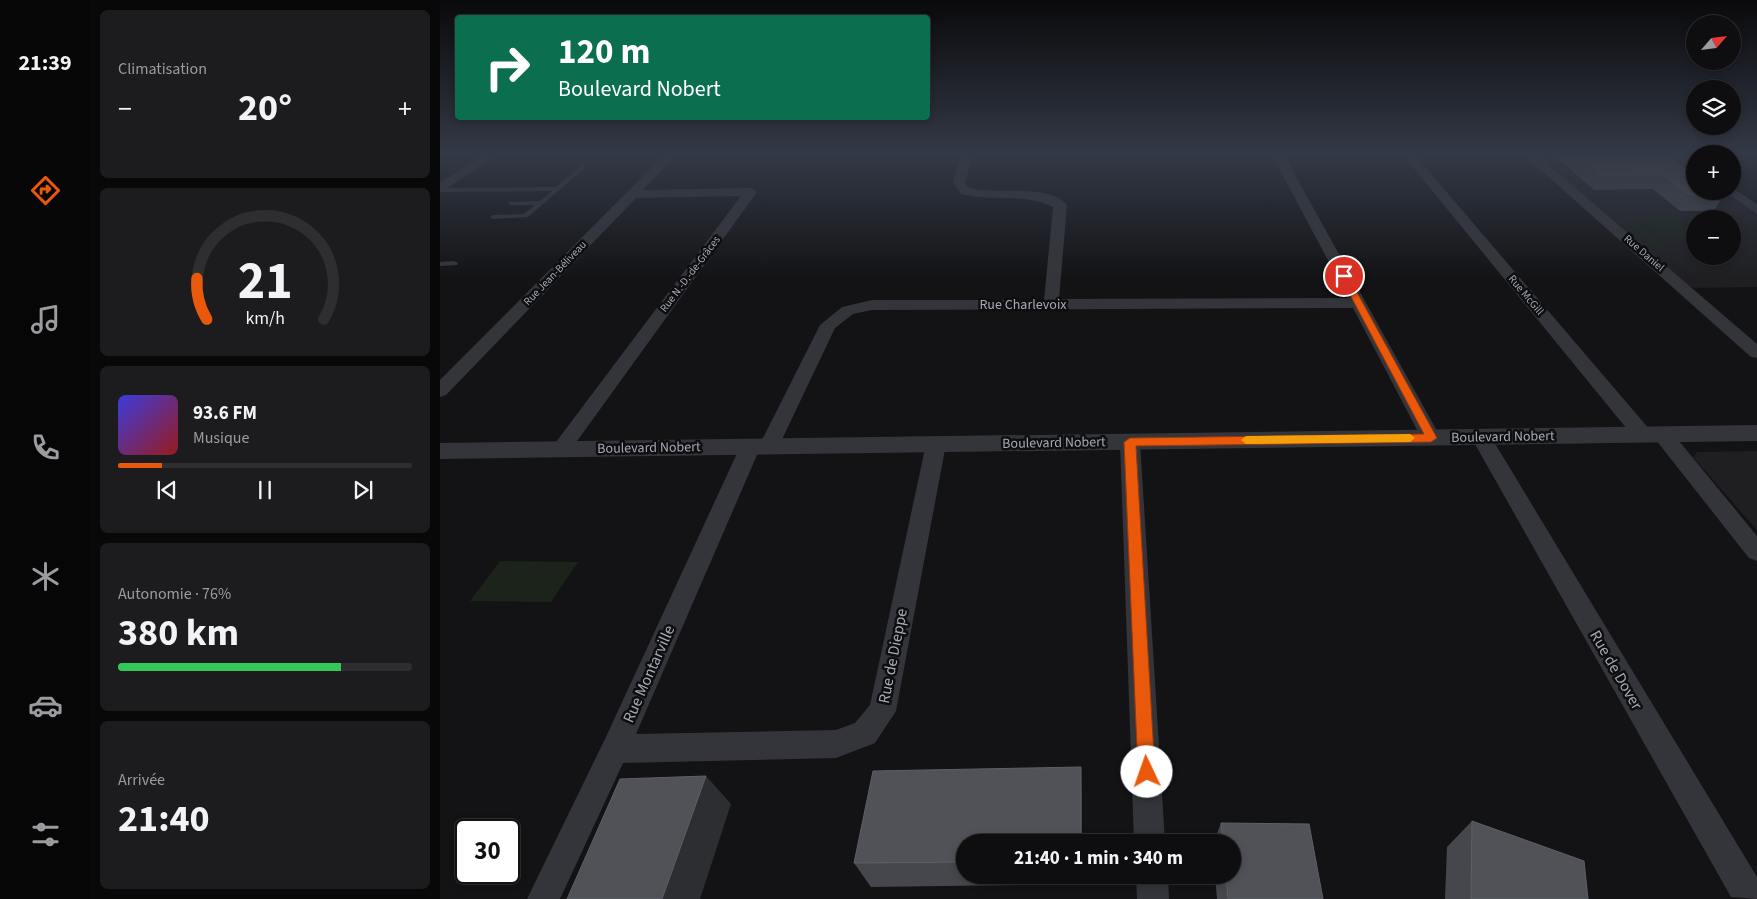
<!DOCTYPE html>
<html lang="fr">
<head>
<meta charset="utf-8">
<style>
	body { margin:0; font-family:"Source Sans 3",sans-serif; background:#1c1c1e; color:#f1f3f6; height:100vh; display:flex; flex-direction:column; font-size:19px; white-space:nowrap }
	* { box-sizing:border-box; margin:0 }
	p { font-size:16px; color:#9b9c9f }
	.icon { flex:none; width:28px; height:28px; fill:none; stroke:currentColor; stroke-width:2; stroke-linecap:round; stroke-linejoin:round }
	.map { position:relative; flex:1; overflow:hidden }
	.details { display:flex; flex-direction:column; gap:10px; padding:10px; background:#080809; width:350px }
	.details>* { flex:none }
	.hud { position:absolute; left:15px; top:15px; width:475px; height:105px; border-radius:5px; box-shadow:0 2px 8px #0003,0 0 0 1px #2e2e30; background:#0b6e4f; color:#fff; overflow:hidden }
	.needle { width:32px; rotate:62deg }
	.tools { position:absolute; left:1246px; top:15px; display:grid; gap:10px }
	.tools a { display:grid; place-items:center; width:55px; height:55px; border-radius:50%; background:#0e0e10; box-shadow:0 2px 8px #0003,0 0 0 1px #2e2e30; font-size:25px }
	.speed { position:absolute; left:15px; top:819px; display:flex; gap:10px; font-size:25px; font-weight:700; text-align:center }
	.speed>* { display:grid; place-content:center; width:65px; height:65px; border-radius:50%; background:#0e0e10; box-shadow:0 2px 8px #0003,0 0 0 1px #2e2e30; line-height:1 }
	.speed .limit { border:2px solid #111; border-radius:8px; background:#fff; color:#111 }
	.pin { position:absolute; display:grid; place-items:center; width:42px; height:42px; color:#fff; margin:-21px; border:2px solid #fff; border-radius:50%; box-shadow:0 1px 5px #0007 }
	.me { position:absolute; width:55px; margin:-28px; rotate:357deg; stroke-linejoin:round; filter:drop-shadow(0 0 4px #0008) }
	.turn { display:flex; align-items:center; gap:18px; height:105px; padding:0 20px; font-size:22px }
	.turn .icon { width:65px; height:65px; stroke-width:2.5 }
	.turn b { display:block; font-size:35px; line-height:42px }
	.big { font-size:38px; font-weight:700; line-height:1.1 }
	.details .tile { flex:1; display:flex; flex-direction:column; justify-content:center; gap:8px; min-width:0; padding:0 18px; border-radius:8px; background:#1c1c1e }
	.details .dial { align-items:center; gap:0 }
	.dial svg { height:130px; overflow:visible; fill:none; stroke:#2e2e30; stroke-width:7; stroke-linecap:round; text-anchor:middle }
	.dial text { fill:#f1f3f6; stroke:none }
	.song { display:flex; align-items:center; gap:15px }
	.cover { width:60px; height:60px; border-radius:8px; background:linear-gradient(135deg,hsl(240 70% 55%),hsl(0 70% 35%)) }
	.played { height:5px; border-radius:2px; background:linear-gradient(90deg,#ea580c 15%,#2e2e30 15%) }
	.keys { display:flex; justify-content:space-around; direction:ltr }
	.heat { display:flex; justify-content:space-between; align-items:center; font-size:28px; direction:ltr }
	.charge { height:8px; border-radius:4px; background:linear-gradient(90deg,#34c759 76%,#2e2e30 0) }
	.trip { position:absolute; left:516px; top:834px; width:285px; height:50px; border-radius:25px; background:#0e0e10; box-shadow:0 2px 8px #0003,0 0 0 1px #2e2e30; font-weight:700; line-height:50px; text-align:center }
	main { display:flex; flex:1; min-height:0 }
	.dock { display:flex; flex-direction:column; width:90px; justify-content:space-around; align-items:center; background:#060606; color:#9b9c9f }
	.dock .icon { width:35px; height:35px }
	.dock .current { color:#ea580c }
	.dock b { font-size:22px; color:#f1f3f6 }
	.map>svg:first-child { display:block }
	.built { fill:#1f1f22; fill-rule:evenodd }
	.green { fill:#1b231b }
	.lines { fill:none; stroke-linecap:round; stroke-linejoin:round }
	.service { fill:#34353a; fill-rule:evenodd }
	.minor { fill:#34353a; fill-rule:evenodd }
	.tertiary { fill:#34353a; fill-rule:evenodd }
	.wall { fill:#46474d }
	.shaded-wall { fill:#2d2e32 }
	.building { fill:#505258; stroke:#5d6067 }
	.route { fill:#ea580c; stroke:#983908 }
	.slow { fill:#f59e0b }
	.labels { text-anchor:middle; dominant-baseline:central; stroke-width:5; stroke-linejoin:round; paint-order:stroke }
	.far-street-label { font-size:11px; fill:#a4aab6; stroke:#0e0e10 }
	.street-label { font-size:14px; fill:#a4aab6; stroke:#0e0e10 }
	.near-street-label { font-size:16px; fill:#a4aab6; stroke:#0e0e10 }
</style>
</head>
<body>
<main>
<nav class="dock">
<b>21:39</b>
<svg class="icon current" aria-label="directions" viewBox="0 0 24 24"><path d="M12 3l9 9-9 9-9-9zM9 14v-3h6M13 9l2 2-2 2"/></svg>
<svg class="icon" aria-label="music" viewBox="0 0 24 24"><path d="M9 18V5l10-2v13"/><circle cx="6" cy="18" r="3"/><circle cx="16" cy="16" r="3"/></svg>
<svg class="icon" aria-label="phone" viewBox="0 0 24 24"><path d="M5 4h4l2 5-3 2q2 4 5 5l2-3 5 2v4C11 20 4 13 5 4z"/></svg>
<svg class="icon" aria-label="climate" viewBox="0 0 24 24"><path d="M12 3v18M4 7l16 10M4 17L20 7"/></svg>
<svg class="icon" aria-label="car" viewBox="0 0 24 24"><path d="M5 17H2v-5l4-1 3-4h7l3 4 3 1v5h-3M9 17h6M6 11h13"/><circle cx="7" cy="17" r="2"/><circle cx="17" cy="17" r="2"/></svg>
<svg class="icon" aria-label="filters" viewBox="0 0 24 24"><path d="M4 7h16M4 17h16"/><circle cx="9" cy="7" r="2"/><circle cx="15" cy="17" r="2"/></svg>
</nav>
<section class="details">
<div class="tile"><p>Climatisation</p>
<div class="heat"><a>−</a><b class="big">20°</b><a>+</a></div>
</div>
<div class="tile dial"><svg viewBox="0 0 100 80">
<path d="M14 69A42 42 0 1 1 86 69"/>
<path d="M14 69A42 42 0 0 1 8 44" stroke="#ea580c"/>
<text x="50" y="56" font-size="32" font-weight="700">21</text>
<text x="50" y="72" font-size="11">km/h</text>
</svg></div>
<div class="tile">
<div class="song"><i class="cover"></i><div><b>93.6 FM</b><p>Musique</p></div></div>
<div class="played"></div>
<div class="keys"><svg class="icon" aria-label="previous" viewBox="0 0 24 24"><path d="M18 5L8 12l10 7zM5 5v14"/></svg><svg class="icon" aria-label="pause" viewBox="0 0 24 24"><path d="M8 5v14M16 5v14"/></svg><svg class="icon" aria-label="next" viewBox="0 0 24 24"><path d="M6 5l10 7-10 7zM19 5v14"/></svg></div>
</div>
<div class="tile"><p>Autonomie · 76%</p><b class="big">380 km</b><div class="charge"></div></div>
<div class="tile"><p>Arrivée</p><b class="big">21:40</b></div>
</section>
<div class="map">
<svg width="1317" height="899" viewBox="0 0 1317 899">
	<rect width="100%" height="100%" fill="#131315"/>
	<g class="built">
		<path d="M 1090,155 L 1235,155 L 1255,168 L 1255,191 L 1290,191 L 1317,210 L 1317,287 L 1244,288 ZM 1255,219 L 1292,219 L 1292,256 L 1255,256 Z"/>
		<path d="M 1317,451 L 1317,530 L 1253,457 L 1257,452 Z"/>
	</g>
	<g class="green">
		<path d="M 1231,215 L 1255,234 L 1217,234 L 1196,216 Z"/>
		<path d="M 1185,222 L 1198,222 L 1227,247 L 1213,247 Z"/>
		<path d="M 60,561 L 138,562 L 111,602 L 30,601 Z"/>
	</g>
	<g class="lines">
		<g class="service">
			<path d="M 143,165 L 145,166 L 145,168 L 88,217 L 53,219 L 50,217 L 53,215 L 84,214 L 95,205 L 71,205 L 69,204 L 69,202 L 100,201 L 112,191 L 0,192 L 0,188 L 116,187 Z"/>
			<path d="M 14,261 L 18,263 L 17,265 L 0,266 L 0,262 Z"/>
		</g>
		<g class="minor">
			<path d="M 43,155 L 56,155 L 0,193 L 0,183 Z"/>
			<path d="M 224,155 L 236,155 L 203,190 L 311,188 L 317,192 L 127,455 L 120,457 L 113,455 L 110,450 L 301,196 L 196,198 L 6,395 L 0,397 L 0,380 Z"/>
			<path d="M 521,155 L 533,155 L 525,183 L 529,188 C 555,195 609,183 627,205 L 619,299 L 908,298 L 832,155 L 844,155 L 1001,438 L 998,443 L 991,445 L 984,443 L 913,308 L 432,310 L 413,314 L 395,328 L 336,452 L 329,454 L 322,452 L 320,448 L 196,734 L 396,730 L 415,723 L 430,705 L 486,444 L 489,439 L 496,437 L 503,439 L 506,444 L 456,711 L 435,743 L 396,758 L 183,763 L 120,899 L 87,899 L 165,739 L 300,447 L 303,442 L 310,440 L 317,442 L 319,446 L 380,325 L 402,307 L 432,300 L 604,300 L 613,207 C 586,193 551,202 521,194 L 513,183 Z"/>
			<path d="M 963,155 L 975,155 L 1210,430 L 1213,435 L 1210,440 L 1203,442 L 1196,440 Z"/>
			<path d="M 1084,155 L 1097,155 L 1317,344 L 1317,358 L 1311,357 Z"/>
			<path d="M 1229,155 L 1242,155 L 1255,163 L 1255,172 Z"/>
			<path d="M 1292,188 L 1317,204 L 1317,214 L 1284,191 L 1292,191 Z"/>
			<path d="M 1223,428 L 1230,430 L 1317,536 L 1317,561 L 1309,558 L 1216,440 L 1213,435 L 1216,430 Z"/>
			<path d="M 1041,430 L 1048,432 L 1317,877 L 1317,899 L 1291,897 L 1031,437 L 1034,432 Z"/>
			<path d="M 690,435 L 697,437 L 700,442 L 725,842 L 694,842 L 680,442 L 683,437 Z"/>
			<path d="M 696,875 L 728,875 L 729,899 L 697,899 Z"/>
		</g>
		<path class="tertiary" d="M 1317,425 L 1317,441 L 0,459 L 0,443 Z"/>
	</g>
	<g class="wall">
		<path d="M 1114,155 L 1226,155 L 1283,195 L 1274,211 L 1240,211 L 1213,189 L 1154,190 Z"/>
		<path d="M 642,796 L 525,842 L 525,875 L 642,875 L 642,884 L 431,887 L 414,863 Z"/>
		<path d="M 1032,821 L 1148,899 L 1005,899 L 1007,847 Z"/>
		<path d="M 781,823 L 883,899 L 777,899 L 775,875 L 792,875 L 792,842 L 774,842 Z"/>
	</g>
	<g class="shaded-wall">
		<path d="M 641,767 L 642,796 L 642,842 L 641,842 Z"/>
		<path d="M 266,776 L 291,804 L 260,899 L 222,899 Z"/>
	</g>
	<g class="building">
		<path d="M 1137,155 L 1226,155 L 1255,175 L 1255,191 L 1278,191 L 1283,195 L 1250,195 L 1221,174 L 1161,175 Z"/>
		<path d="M 641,767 L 641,842 L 525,842 L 525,862 L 414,863 L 433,771 Z"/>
		<path d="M 266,776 L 222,899 L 127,899 L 180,779 Z"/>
		<path d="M 1032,821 L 1144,861 L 1148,899 L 1031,899 Z"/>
		<path d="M 781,823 L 869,824 L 883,899 L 788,899 L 786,875 L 792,875 L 792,842 L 783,842 Z"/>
	</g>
	<linearGradient id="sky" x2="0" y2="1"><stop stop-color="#0a0a0c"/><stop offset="0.55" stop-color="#333946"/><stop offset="1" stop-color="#333946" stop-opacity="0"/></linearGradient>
	<rect width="1317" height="280" fill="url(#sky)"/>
	<path class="route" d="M 901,275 L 908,276 L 997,438 L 991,442 L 696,446 L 715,772 L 713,778 L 707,780 L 701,778 L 698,772 L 684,442 L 690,438 L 984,434 L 900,276 Z"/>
	<path class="slow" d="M 970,434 L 975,438 L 970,442 L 806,444 L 801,440 L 806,436 Z"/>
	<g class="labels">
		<g class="far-street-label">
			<text transform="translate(1204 253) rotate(41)">Rue Daniel</text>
			<text transform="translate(115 273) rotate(-46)">Rue Jean-Béliveau</text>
			<text transform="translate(250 274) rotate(-53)">Rue N.-D.-de-Grâces</text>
			<text transform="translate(1086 295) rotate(50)">Rue McGill</text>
		</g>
		<g class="street-label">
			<text x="583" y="305">Rue Charlevoix</text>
			<text transform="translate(1063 437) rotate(-1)">Boulevard Nobert</text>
			<text transform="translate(614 443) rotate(-1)">Boulevard Nobert</text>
			<text transform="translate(209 448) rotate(-1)">Boulevard Nobert</text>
		</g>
		<g class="near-street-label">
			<text transform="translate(453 656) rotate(-79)">Rue de Dieppe</text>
			<text transform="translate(1176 670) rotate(60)">Rue de Dover</text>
			<text transform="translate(209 674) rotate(-66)">Rue Montarville</text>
		</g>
	</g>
</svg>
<div class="tools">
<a><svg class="needle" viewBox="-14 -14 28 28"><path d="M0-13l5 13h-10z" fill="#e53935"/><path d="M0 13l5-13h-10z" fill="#9b9c9f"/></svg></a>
<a><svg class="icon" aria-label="layers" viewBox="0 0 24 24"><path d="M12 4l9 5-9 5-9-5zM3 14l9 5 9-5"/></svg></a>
<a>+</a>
<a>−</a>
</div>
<div class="speed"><div class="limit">30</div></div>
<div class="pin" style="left:904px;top:276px;background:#d93025"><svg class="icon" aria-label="arrive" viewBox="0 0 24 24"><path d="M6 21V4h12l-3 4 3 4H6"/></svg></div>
<svg class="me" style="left:707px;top:772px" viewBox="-20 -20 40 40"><circle r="19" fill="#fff"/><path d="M0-13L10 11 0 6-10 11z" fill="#ea580c"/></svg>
<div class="trip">21:40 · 1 min · 340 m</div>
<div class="hud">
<div class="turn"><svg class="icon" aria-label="right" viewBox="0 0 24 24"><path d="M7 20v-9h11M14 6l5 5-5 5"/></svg><div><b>120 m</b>Boulevard Nobert</div></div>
</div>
</div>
</main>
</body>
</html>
